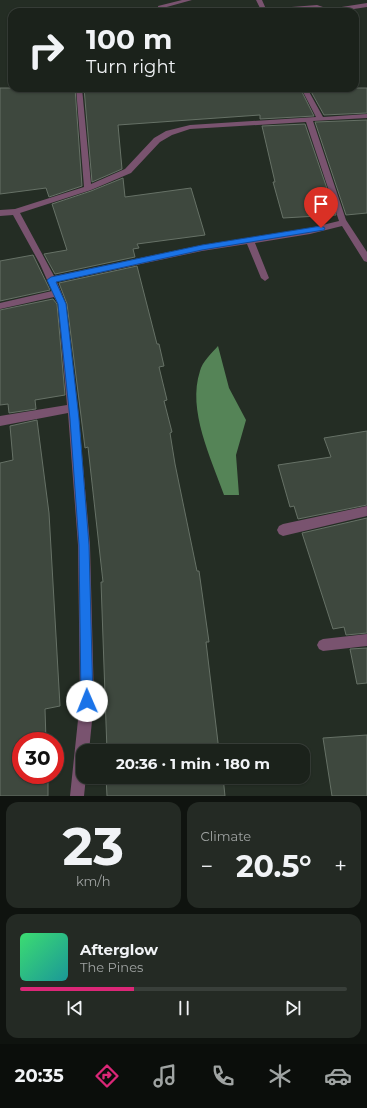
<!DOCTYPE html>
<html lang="en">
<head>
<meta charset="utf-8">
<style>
	body { margin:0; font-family:Montserrat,sans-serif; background:#242a24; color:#f1f3f6; height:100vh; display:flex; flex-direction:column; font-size:15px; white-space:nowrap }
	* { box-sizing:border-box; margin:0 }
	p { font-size:13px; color:#a0a4a3 }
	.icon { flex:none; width:22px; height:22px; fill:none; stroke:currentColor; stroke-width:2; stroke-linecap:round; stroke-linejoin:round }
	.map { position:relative; height:796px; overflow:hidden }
	.panel { display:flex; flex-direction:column; gap:6px; padding:6px; background:#0f130f; flex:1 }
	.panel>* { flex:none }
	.guide { position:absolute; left:8px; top:8px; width:351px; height:84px; border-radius:12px; box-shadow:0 1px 3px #0004,0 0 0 1px #393f3a; background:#1b221b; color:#f1f3f6; overflow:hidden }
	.speed { position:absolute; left:12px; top:732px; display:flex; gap:8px; font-size:20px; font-weight:700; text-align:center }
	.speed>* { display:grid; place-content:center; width:52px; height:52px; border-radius:50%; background:#1b221b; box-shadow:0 1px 3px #0004,0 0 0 1px #393f3a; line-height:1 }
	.speed .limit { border:6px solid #d22; background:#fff; color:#111 }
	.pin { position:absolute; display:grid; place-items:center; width:34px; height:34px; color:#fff; margin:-41px -17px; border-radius:50% 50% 50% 0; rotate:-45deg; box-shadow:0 0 4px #0007 }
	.pin .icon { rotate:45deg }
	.me { position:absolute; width:44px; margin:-22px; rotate:359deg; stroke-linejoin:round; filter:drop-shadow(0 0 3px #0008) }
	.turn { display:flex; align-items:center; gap:14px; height:84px; padding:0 12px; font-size:18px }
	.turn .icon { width:52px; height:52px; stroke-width:2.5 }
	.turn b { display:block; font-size:28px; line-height:34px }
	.big { font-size:30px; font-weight:700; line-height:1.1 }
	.panel .tile { flex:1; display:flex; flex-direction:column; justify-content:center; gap:6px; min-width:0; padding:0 14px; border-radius:12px; background:#242a24 }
	.panel .dial { align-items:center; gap:0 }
	.dial b { font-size:52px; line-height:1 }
	.song { display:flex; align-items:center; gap:12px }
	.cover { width:48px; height:48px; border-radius:6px; background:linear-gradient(135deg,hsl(140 70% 55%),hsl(180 70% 35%)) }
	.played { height:4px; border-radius:2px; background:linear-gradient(90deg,#db2777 35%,#393f3a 35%) }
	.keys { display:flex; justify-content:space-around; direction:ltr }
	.heat { display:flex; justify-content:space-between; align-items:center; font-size:22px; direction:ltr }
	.panel .tiles { flex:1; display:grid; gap:6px; grid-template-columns:1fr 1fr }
	.tile:last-child { grid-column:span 2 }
	.trip { position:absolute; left:76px; top:744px; width:234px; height:40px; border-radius:12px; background:#1b221b; box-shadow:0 1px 3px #0004,0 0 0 1px #393f3a; font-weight:700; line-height:40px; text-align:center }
	.menu { display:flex; height:64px; justify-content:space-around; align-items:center; background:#0b0e0b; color:#a0a4a3 }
	.menu .icon { width:28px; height:28px }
	.menu .selected { color:#db2777 }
	.menu b { font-size:18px; color:#f1f3f6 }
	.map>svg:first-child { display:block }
	.water { fill:#558457 }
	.building { fill:#3e483e; stroke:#667166 }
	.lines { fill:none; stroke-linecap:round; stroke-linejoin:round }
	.street { fill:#79536f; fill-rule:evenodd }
	.route { fill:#1a73e8; stroke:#114b97 }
</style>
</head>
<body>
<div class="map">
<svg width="367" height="796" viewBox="0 0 367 796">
	<rect width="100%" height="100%" fill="#242d24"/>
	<path class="water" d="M 218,346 L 229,388 L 246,420 L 236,455 L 239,495 L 224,495 C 211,458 187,410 200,371 C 202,362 212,353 218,346 Z"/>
	<g class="building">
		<path d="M 0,88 L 75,88 L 82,186 L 49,197 L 46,188 L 0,194 Z"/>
		<path d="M 84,88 L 300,88 L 314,116 L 260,119 L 260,115 L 118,125 L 122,169 L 92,182 Z"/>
		<path d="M 309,88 L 367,88 L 367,113 L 324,115 Z"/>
		<path d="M 367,120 L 367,213 L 346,215 L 315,122 Z"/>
		<path d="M 305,124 L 336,215 L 283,218 L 273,182 L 275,182 L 262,126 Z"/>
		<path d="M 123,178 L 125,197 L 191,188 L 205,235 L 137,244 L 139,248 L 133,249 L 135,257 L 55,274 L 44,254 L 67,250 L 52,204 L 91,191 Z"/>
		<path d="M 33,255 L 50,290 L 0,301 L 0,261 Z"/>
		<path d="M 137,266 L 157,344 L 159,344 L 164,366 L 159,367 L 167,400 L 164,401 L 172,432 L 170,433 L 175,464 L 197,571 L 199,571 L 209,642 L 206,642 L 219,751 L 107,751 L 101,582 L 103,582 L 88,447 L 85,448 L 67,304 L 59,283 Z"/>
		<path d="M 53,299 L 57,304 L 65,395 L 35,400 L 36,409 L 9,413 L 8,404 L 0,405 L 0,310 Z"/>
		<path d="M 37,420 L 49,513 L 60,706 L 45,709 L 46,741 L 21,741 L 21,775 L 48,775 L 48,796 L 0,796 L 0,463 L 13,460 L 10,426 Z"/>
		<path d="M 367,431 L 367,505 L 298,519 L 294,506 L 290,507 L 278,465 L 331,457 L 324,438 Z"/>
		<path d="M 367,518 L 367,633 L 346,635 L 344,627 L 333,629 L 302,533 Z"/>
		<path d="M 367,648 L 367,683 L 357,684 L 350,649 Z"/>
		<path d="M 367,735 L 367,796 L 332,796 L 323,738 Z"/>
		<path d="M 106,777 L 223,777 L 225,796 L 107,796 Z"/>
	</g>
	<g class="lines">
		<g class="street">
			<path d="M 182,0 L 192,0 L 163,8 L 165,12 L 159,12 L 158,6 Z"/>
			<path d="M 256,0 L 262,0 L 266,9 L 317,5 L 329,9 L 367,3 L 367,7 L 334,12 L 326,12 L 317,9 L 262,12 Z"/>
			<path d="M 76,88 L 82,88 L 91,184 L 125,169 L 154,138 L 166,131 L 190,125 L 316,117 L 301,88 L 307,88 L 323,117 L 367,114 L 367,118 L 313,121 L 346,220 L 367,252 L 367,262 L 364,261 L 342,226 L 310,234 L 255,243 L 269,278 L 265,281 L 261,278 L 247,244 L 202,251 L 57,282 L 66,304 L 78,408 L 90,545 L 94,701 L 89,751 L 83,751 L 83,777 L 86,777 L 84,796 L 70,796 L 80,701 L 78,545 L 68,413 L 0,426 L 0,416 L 67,405 L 58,304 L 54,297 L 0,309 L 0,303 L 52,291 L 40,264 L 13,215 L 0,216 L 0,210 L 15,209 L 84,187 ZM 306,122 L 339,221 L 310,228 L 202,245 L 54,276 L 20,213 L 91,190 L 131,173 L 160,142 L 172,135 L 190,129 Z"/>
			<path d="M 367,506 L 367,516 L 283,536 L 279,534 L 277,530 L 279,526 L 283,524 Z"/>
			<path d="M 367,634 L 367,646 L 323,651 L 319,649 L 317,645 L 319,641 L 323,639 Z"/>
		</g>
	</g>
	<path class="route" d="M 321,226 L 325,228 L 324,230 L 202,250 L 56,282 L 66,304 L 79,419 L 89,545 L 93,701 L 91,706 L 87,707 L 83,706 L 81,701 L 79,545 L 70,419 L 58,304 L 47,280 L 51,277 L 202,245 Z"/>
</svg>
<div class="speed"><div class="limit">30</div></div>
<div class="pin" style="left:321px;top:228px;background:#d93025"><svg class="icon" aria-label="arrive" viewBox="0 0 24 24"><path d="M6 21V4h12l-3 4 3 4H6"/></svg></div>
<svg class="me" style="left:87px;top:701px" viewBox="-20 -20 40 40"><circle r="19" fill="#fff"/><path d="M0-13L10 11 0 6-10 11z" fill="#1a73e8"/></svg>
<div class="trip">20:36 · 1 min · 180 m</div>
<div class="guide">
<div class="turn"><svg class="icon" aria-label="right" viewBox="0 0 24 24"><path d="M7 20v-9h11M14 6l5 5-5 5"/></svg><div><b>100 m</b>Turn right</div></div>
</div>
</div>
<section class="panel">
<div class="tiles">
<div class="tile dial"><b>23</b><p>km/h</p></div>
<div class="tile"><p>Climate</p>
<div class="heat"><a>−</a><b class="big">20.5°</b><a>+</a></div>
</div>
<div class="tile">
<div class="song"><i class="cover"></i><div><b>Afterglow</b><p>The Pines</p></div></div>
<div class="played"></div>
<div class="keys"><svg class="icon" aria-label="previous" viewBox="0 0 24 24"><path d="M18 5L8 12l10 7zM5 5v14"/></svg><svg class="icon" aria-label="pause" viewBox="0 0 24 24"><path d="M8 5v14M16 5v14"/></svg><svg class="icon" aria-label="next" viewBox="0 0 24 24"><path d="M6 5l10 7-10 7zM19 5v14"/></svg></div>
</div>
</div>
</section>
<nav class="menu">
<b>20:35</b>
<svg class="icon selected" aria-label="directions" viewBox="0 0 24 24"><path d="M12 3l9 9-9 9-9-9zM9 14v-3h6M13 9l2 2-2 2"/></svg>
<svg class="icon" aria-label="music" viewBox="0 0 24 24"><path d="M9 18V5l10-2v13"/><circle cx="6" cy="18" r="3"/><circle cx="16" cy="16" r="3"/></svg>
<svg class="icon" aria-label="phone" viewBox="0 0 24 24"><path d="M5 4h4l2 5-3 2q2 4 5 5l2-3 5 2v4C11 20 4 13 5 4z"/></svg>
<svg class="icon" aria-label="climate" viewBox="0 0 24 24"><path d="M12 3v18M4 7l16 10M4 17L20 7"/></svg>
<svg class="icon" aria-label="car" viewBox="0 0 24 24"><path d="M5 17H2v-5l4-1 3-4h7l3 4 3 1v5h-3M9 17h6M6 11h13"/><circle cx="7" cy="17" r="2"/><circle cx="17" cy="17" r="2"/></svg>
</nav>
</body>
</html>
